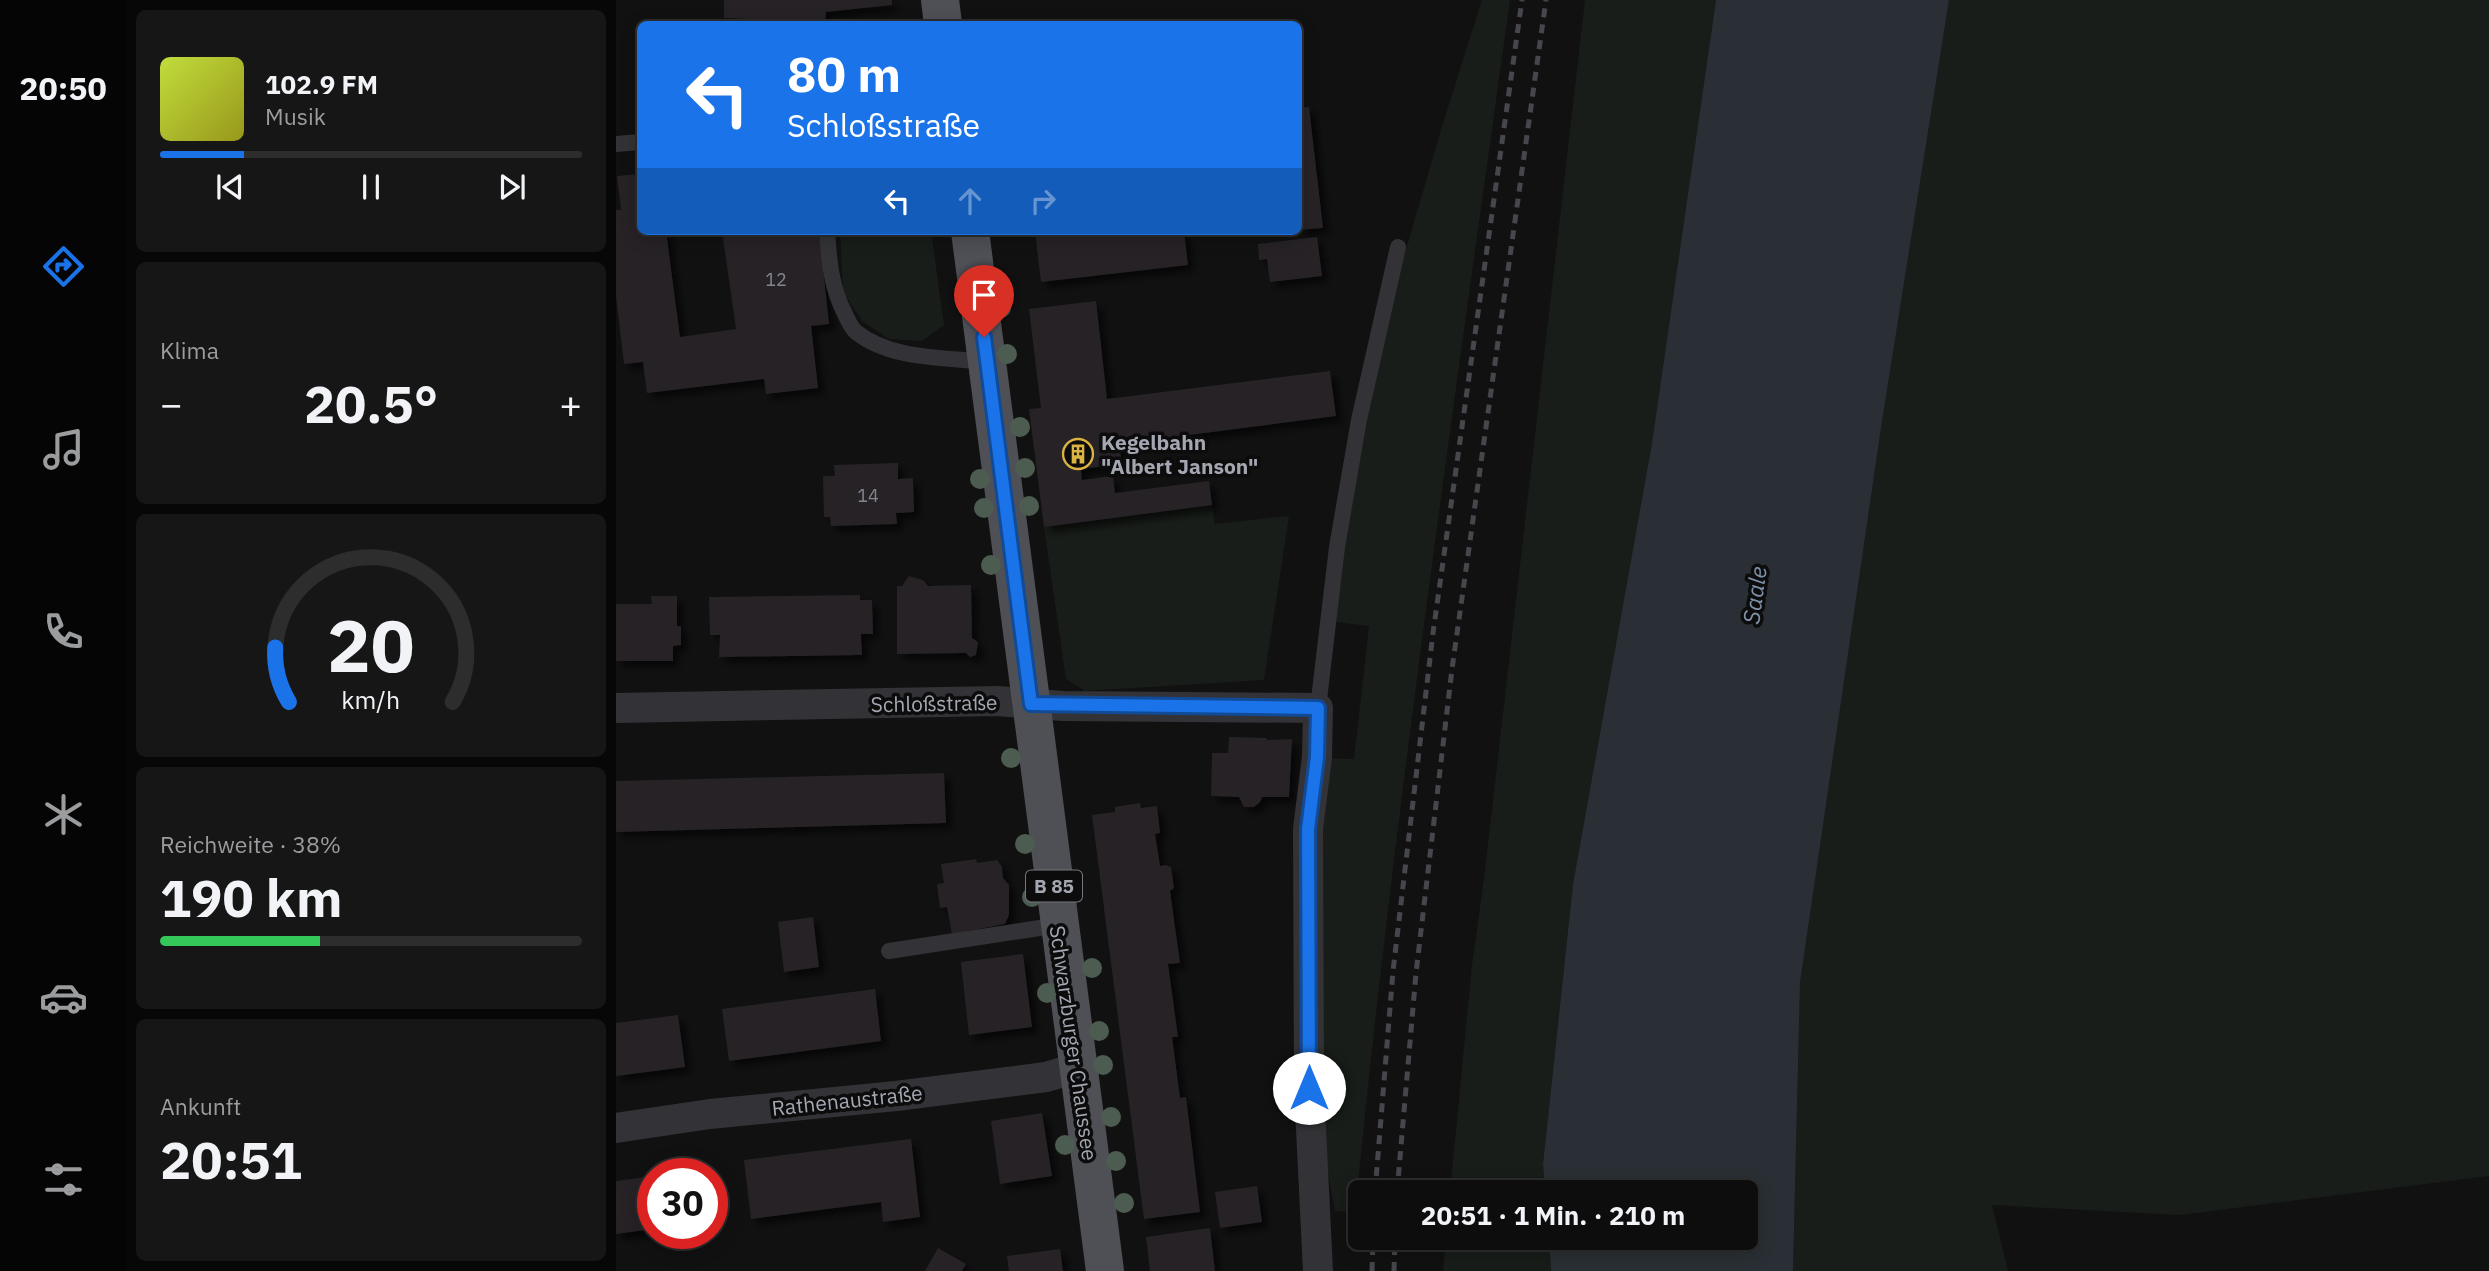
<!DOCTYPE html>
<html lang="de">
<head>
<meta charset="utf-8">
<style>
	body { margin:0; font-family:"IBM Plex Sans",sans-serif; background:#161617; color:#f1f3f6; height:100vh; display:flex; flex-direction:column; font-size:26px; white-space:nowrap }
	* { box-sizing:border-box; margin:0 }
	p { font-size:23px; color:#9a9c9e }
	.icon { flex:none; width:38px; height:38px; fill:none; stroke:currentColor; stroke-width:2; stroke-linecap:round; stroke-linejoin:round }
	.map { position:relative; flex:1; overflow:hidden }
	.sheet { display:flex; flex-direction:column; gap:10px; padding:10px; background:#070708; width:490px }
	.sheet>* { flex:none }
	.hud { position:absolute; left:21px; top:21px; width:665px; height:214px; border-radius:10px; box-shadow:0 4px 18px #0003,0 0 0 2px #2d2d2e; background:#1a73e8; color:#fff; overflow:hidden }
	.speed { position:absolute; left:21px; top:1158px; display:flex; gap:14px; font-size:35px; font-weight:700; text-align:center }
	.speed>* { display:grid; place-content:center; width:91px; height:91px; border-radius:50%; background:#0d0d0e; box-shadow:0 4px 18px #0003,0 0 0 2px #2d2d2e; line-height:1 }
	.speed .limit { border:10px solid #d22; background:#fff; color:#111 }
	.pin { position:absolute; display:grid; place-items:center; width:60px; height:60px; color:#fff; margin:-72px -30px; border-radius:50% 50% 50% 0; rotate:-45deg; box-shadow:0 0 7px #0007 }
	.pin .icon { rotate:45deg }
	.me { position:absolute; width:77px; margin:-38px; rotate:0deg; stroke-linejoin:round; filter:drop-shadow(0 0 5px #0008) }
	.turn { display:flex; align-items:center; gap:24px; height:147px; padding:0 35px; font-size:32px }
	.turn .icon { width:91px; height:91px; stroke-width:2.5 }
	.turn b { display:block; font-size:49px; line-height:60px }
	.lanes { display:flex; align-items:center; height:66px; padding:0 35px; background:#0003; justify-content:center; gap:35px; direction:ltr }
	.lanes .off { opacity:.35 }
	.big { font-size:52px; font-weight:800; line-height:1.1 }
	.sheet .widget { flex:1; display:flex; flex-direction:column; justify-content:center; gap:10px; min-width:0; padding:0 24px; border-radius:10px; background:#161617 }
	.sheet .dial { align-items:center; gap:0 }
	.dial svg { height:182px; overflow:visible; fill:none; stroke:#2d2d2e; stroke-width:7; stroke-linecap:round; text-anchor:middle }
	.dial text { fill:#f1f3f6; stroke:none }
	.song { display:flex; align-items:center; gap:21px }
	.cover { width:84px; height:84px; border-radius:10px; background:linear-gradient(135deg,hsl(70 70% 55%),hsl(60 70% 35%)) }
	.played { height:7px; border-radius:4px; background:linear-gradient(90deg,#1a73e8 20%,#2d2d2e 20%) }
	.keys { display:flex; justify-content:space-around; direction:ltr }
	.heat { display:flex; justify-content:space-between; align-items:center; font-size:38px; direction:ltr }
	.charge { height:10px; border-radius:5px; background:linear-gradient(90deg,#34c759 38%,#2d2d2e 0) }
	.trip { position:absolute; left:732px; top:1180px; width:410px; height:70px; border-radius:10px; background:#0d0d0e; box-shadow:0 4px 18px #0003,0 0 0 2px #2d2d2e; font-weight:800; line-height:70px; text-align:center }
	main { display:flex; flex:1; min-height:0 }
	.menu { display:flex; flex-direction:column; width:126px; justify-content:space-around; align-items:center; background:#050506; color:#9a9c9e }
	.menu .icon { width:49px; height:49px }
	.menu .active { color:#1a73e8 }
	.menu b { font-size:32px; color:#f1f3f6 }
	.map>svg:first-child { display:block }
	.green { fill:#181d19 }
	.water { fill:#292f34 }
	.building { fill:#252426; filter:url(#shadow) }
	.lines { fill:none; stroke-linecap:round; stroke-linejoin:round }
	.lane { stroke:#333337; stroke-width:16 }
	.street { stroke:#333337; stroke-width:30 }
	.primary { stroke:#4f5056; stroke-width:38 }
	.rail { stroke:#46474c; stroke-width:5; stroke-dasharray:9 7; stroke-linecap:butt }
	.tree { fill:#4c5c50 }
	.route-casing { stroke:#114b97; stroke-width:18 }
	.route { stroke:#1a73e8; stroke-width:12 }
	.labels { text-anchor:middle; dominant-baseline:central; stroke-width:7; stroke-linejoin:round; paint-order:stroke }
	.number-label { font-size:18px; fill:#84868e }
	.shield { fill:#0c0c0d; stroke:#767880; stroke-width:2 }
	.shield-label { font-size:19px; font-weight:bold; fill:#a4a7b1 }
	.poi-label { font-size:21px; font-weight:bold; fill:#a4a7b1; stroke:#0c0c0d; text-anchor:start }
	.street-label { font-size:21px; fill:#a4a7b1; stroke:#0c0c0d }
	.water-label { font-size:23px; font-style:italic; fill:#7f92a9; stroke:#0c0c0d }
</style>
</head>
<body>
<main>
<nav class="menu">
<b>20:50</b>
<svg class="icon active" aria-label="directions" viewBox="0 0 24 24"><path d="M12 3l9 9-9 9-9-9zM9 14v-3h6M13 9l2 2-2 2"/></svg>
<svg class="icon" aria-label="music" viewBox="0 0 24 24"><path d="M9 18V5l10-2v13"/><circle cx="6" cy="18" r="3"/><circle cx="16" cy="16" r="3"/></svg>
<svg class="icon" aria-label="phone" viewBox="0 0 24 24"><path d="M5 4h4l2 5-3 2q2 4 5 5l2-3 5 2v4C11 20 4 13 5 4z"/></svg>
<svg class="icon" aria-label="climate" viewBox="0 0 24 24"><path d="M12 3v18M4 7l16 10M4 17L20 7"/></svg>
<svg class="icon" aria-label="car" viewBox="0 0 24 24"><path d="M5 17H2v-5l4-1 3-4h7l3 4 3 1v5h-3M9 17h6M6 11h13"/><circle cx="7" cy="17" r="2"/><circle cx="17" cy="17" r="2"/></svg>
<svg class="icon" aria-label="filters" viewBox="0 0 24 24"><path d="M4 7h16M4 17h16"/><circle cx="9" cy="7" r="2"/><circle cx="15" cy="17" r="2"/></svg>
</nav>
<section class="sheet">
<div class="widget">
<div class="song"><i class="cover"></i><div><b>102.9 FM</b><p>Musik</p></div></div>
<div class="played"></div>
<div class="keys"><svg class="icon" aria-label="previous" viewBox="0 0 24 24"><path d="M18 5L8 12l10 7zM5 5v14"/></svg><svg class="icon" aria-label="pause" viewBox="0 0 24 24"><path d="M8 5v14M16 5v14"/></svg><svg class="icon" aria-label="next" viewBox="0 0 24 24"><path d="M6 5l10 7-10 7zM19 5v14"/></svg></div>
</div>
<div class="widget"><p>Klima</p>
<div class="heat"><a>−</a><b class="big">20.5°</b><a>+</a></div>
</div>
<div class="widget dial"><svg viewBox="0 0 100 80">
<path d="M14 69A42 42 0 1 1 86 69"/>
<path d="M14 69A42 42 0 0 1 8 45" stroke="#1a73e8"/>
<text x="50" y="56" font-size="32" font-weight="700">20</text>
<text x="50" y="72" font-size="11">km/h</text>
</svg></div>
<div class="widget"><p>Reichweite · 38%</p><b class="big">190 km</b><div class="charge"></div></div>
<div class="widget"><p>Ankunft</p><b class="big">20:51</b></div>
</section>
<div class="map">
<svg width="1873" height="1271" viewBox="0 0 1873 1271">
	<defs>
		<filter id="shadow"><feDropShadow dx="6" dy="6" stdDeviation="3.5" flood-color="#0009"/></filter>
	</defs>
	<rect width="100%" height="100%" fill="#111112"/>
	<g class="green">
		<path d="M 866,0 L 894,0 C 838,404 779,807 739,1212 L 719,1211 L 702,1119 L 702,998 L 708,758 L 738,759 L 753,626 L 720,622 L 728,550 L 751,422 L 780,284 L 827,123 Z"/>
		<path d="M 969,0 L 1100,0 L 1036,443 L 957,884 L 927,1164 L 929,1192 L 834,1192 L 856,965 L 868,879 Z"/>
		<path d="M 1333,0 L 1873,0 L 1873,1176 L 1564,1215 L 1376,1205 L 1392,1271 L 1177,1271 L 1184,983 L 1265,428 Z"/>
		<path d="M 224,231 L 315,231 L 328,325 L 306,341 L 273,339 L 246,321 L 227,292 Z"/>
		<path d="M 596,505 L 599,524 L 673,516 L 648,680 L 469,691 L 450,679 L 428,527 Z"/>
		<path d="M 830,1237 L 933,1237 L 935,1271 L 827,1271 Z"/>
	</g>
	<path class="water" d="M 1100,0 L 1333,0 L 1265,428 L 1184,983 L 1177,1271 L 935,1271 L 933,1237 L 1129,1237 L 1129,1192 L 929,1192 L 927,1164 L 957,884 L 1036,443 Z"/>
	<g class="building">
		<path d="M 108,0 L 276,0 L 276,5 L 210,12 L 209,21 L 134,19 L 108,18 Z"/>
		<path d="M 693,107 L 707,228 L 682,230 L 682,108 Z"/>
		<path d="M 24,174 L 24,231 L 50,231 L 64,337 L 120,329 L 106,231 L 203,231 L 213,324 L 195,326 L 202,388 L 150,394 L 148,379 L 31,393 L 27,362 L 8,364 L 0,296 L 0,210 L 5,210 L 1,176 Z"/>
		<path d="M 419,231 L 568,231 L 572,265 L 425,282 Z"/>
		<path d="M 701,237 L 706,276 L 654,282 L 651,259 L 643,260 L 642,244 Z"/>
		<path d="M 480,301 L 491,399 L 714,371 L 720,416 L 503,444 L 506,464 L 465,469 L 466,480 L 497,476 L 499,493 L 593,481 L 596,505 L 428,527 L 413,409 L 425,408 L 413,309 Z"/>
		<path d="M 282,463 L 282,479 L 297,478 L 298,512 L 280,513 L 281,524 L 215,526 L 214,517 L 208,517 L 207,476 L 219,476 L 218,465 Z"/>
		<path d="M 293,576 L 307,580 L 312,586 L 355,585 L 356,638 L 362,642 L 360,655 L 354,657 L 350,653 L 281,654 L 281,586 L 286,586 Z"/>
		<path d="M 244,595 L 244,600 L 256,600 L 257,634 L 245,634 L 246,655 L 103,657 L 104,635 L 94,635 L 93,597 Z"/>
		<path d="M 35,596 L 61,596 L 61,626 L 65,626 L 65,645 L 57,646 L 57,661 L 0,661 L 0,604 L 36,604 Z"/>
		<path d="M 613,737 L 651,738 L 651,740 L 676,739 L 673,797 L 646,797 L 644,802 L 638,807 L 628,807 L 623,797 L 595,796 L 596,753 L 612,753 Z"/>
		<path d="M 328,773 L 330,823 L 0,832 L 0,781 Z"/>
		<path d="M 524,803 L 525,808 L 541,806 L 544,833 L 539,834 L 544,866 L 550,865 L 555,867 L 558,888 L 554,891 L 564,963 L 552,964 L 562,1037 L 556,1037 L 564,1098 L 570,1097 L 584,1212 L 528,1219 L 476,815 L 499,812 L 499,807 Z"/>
		<path d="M 360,859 L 361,863 L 381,860 L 386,867 L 387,878 L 393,885 L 393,915 L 389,924 L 336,934 L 331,907 L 324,908 L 321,884 L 328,883 L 325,864 Z"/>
		<path d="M 197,917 L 203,967 L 168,972 L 162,922 Z"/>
		<path d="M 407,954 L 416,1027 L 353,1035 L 345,962 Z"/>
		<path d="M 259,989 L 265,1041 L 113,1061 L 106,1009 Z"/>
		<path d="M 62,1015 L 69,1067 L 0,1076 L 0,1023 Z"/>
		<path d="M 426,1113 L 436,1176 L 384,1184 L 375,1121 Z"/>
		<path d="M 295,1139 L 304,1217 L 267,1222 L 265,1202 L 135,1219 L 128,1160 Z"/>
		<path d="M 89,1169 L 90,1174 L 63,1174 L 62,1173 Z"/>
		<path d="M 37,1176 L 37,1229 L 0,1234 L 0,1181 Z"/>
		<path d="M 641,1186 L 646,1222 L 604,1228 L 599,1192 Z"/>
		<path d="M 594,1228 L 599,1271 L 534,1271 L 530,1237 Z"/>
		<path d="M 322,1248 L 350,1264 L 346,1271 L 309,1271 Z"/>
		<path d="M 444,1249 L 447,1271 L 393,1271 L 391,1256 Z"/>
	</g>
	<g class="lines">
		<g class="lane">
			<path d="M 0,144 L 24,142"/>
			<path d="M 211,231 C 213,261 215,287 229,314 C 232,320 235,328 240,332 C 275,360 328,357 370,362"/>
			<path d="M 702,708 L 721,547 L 743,420 L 782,247"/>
			<path d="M 273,951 L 443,925"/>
		</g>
		<g class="street">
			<path d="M 0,708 L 381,701 L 447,706 L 702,708 L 701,757 L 692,829 L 693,1088 L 702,1271"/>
			<path d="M 0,1128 L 94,1114 L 280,1096 L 430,1077 L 461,1068"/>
		</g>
		<g class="primary">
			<path d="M 324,0 L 327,24"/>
			<path d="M 354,231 L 489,1271"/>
		</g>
		<g class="rail">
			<path d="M 759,1192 L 777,971 L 817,633 L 906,0"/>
			<path d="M 781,1192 L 800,973 L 836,669 L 930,0"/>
			<path d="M 756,1271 L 757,1237"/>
			<path d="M 778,1271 L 779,1237"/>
		</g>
	</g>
	<g class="tree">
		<circle cx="385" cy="308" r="10"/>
		<circle cx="391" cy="354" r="10"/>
		<circle cx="404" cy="427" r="10"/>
		<circle cx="409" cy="468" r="10"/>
		<circle cx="364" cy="479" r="10"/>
		<circle cx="413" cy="506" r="10"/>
		<circle cx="368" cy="508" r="10"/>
		<circle cx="375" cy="565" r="10"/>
		<circle cx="395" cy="758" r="10"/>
		<circle cx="409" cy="844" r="10"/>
		<circle cx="416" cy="897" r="10"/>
		<circle cx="476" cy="968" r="10"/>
		<circle cx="431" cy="993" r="10"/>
		<circle cx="483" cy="1031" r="10"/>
		<circle cx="487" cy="1065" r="10"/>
		<circle cx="495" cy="1117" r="10"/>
		<circle cx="449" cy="1145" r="10"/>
		<circle cx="500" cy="1161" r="10"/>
		<circle cx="508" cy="1203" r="10"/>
	</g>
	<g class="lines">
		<g class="route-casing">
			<path id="route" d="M 368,337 L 415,704 L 702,708 L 701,757 L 692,829 L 693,1088"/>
		</g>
		<use href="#route" class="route"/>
	</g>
	<defs>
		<g id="building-ring" transform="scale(1.575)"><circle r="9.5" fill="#0c0c0d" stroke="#dab342" stroke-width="1.5"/><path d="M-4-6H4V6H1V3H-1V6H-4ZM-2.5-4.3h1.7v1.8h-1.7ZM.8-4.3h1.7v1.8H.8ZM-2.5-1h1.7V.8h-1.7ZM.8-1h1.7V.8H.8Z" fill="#dab342"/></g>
	</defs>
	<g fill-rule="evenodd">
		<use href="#building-ring" x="462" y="454"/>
	</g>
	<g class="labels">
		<g class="number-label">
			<text x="160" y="279">12</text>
			<text x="252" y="495">14</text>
		</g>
		<rect class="shield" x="410" y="870.5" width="56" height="31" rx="5"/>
		<g class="shield-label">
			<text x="438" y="886">B 85</text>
		</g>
		<g class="poi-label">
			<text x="485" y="442">Kegelbahn<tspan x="485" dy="24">"Albert Janson"</tspan></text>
		</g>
		<g class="street-label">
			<text transform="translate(318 703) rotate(-1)">Schloßstraße</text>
			<text transform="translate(458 1043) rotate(82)">Schwarzburger Chaussee</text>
			<text transform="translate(231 1100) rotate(-6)">Rathenaustraße</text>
		</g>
		<g class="water-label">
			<text transform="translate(1138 595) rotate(-82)">Saale</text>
		</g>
	</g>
</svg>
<div class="speed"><div class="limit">30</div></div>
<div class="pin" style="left:368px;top:337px;background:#d93025"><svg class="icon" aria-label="arrive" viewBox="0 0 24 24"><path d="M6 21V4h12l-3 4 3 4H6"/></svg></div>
<svg class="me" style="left:693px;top:1088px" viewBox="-20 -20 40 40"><circle r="19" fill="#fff"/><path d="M0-13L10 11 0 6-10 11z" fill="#1a73e8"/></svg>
<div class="trip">20:51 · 1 Min. · 210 m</div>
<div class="hud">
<div class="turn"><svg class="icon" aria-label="left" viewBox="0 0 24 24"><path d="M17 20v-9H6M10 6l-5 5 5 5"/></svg><div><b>80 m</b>Schloßstraße</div></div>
<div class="lanes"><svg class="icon" aria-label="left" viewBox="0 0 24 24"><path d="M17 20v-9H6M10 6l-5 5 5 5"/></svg><svg class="icon off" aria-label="ahead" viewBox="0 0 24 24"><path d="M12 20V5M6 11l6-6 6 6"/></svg><svg class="icon off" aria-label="right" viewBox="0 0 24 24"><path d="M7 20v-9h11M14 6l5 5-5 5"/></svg></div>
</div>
</div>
</main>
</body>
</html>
